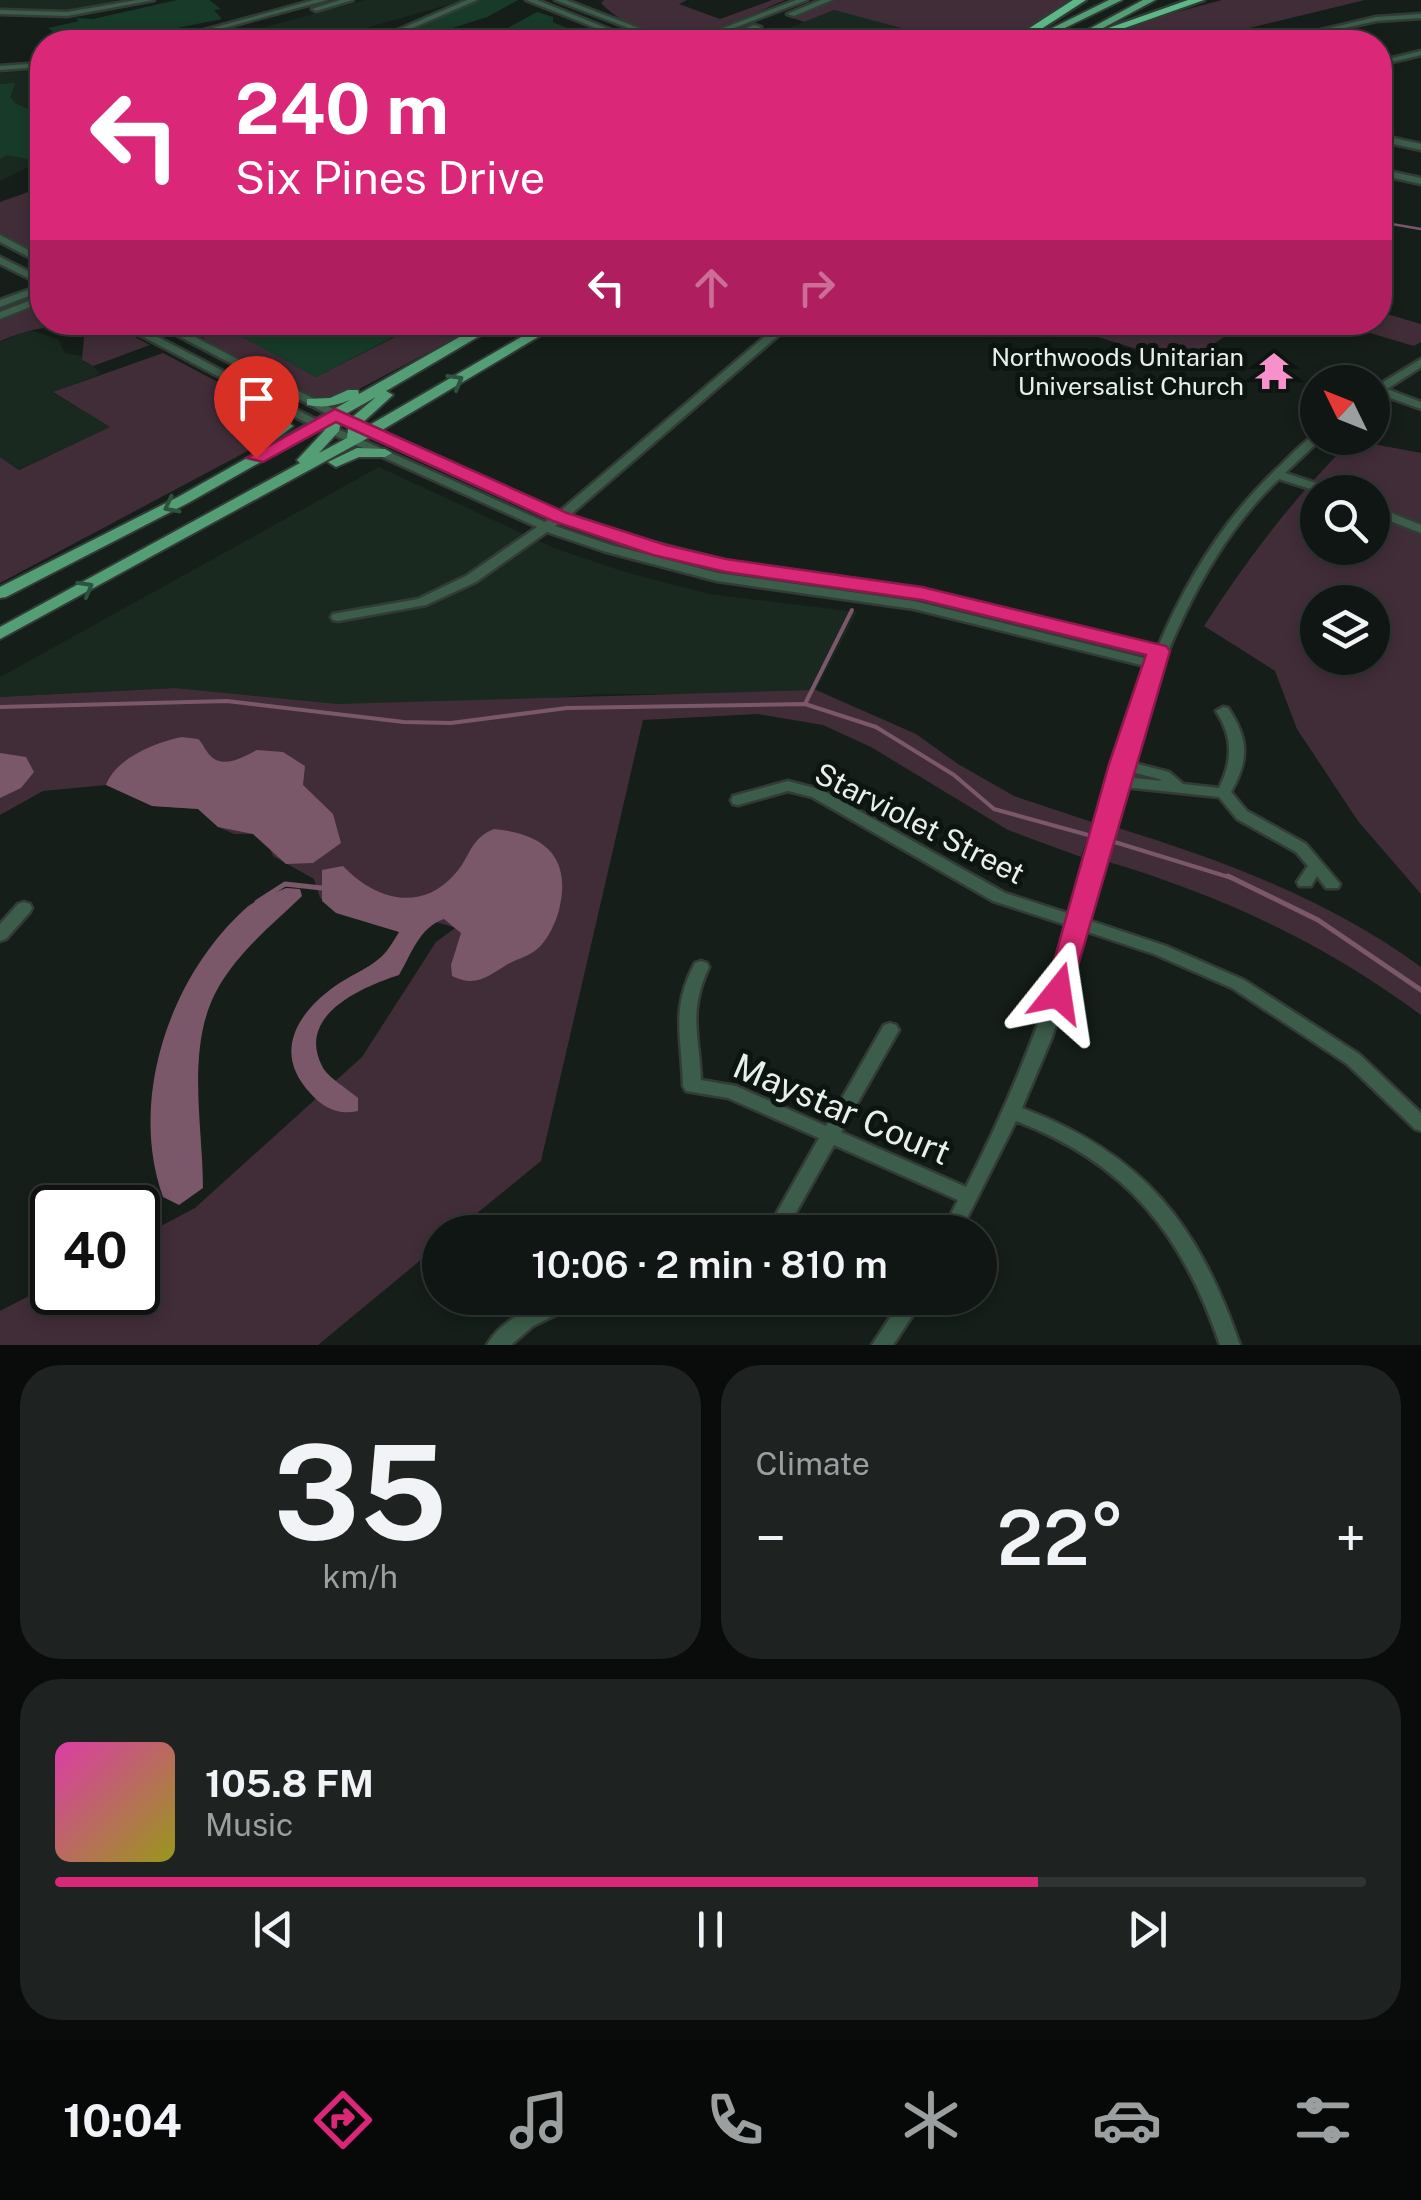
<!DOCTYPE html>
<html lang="en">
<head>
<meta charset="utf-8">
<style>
	body { margin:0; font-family:"Public Sans",sans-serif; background:#1e2321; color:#f1f3f6; height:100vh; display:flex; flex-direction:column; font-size:38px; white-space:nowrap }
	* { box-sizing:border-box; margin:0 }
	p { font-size:32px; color:#9c9fa0 }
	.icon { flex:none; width:55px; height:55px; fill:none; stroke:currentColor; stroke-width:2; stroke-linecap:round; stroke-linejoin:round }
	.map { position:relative; height:1345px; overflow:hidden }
	.side { display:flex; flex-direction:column; gap:20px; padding:20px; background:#090c0a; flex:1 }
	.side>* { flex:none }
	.hud { position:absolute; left:30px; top:30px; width:1362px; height:305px; border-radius:40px; box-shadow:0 5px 15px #0003,0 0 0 2px #303533; background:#db2777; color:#fff; overflow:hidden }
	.needle { width:65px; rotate:313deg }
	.fabs { position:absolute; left:1300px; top:365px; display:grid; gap:20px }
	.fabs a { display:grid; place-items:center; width:90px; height:90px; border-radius:50%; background:#101613; box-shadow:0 5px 15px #0003,0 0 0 2px #303533; font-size:50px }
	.speed { position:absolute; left:30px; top:1185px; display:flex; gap:20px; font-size:50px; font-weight:700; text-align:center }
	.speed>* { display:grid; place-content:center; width:130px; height:130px; border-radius:50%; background:#101613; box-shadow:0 5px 15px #0003,0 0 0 2px #303533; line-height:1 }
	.speed .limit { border:5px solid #111; border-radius:15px; background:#fff; color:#111 }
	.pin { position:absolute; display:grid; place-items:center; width:85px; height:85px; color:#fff; margin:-102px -42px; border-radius:50% 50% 50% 0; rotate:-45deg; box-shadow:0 0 10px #0007 }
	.pin .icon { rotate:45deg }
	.me { position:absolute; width:110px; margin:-55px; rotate:15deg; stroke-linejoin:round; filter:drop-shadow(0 0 8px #0008) }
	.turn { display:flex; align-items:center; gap:35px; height:210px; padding:0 40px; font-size:45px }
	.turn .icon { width:130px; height:130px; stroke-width:2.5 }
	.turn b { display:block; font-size:70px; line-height:85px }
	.lanes { display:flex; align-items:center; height:95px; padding:0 40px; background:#0003; justify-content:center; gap:50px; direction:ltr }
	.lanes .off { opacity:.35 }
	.big { font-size:75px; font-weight:600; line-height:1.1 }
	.side .widget { flex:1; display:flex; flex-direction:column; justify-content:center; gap:15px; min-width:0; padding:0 35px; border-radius:40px; background:#1e2321 }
	.side .dial { align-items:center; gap:0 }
	.dial b { font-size:130px; line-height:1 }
	.song { display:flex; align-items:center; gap:30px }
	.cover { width:120px; height:120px; border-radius:15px; background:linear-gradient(135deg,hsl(320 70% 55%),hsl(60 70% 35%)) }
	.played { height:10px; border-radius:5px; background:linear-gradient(90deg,#db2777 75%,#303533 75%) }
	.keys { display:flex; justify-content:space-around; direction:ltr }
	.heat { display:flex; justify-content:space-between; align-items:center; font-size:55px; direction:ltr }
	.side .tiles { flex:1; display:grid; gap:20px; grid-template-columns:1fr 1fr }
	.widget:last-child { grid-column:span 2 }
	.trip { position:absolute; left:422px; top:1215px; width:575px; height:100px; border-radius:50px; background:#101613; box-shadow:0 5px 15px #0003,0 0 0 2px #303533; font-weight:600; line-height:100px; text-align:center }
	.menu { display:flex; height:160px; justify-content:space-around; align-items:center; background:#060908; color:#9c9fa0 }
	.menu .icon { width:70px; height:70px }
	.menu .selected { color:#db2777 }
	.menu b { font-size:45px; color:#f1f3f6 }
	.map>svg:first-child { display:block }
	.built { fill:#19291f }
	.green { fill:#412d38; fill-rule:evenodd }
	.water { fill:#7b576a }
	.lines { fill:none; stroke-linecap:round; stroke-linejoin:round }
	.stream-far2 { stroke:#7b576a; stroke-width:2.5 }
	.stream-far1 { stroke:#7b576a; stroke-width:4 }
	.stream { stroke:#7b576a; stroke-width:5 }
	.building { fill:#173b28 }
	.minor-casing { stroke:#333b37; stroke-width:5 }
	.major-casing { stroke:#333b37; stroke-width:4 }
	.highway-casing { stroke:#333b37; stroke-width:5 }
	.minor { fill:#3b5d49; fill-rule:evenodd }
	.major { fill:#549e75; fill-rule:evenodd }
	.highway { fill:#5db887; fill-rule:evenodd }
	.oneway { stroke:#2c533d }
	.route { fill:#db2777; stroke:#8e194d; stroke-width:2.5 }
	.labels { text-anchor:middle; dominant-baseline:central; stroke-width:10; stroke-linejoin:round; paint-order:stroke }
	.far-poi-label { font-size:25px; fill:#e9f0ec; stroke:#0c1510; text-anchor:end }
	.street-label { font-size:30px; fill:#e9f0ec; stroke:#0c1510 }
	.near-street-label { font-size:35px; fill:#e9f0ec; stroke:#0c1510 }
</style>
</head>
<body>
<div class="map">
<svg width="1421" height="1345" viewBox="0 0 1421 1345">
	<rect width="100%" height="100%" fill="#151e19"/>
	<g class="built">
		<path d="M 0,0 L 139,0 L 74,11 L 30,12 L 0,8 Z"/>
		<path d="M 365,0 L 465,0 L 316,42 L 209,42 Z"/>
		<path d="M 834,10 L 952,42 L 754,42 Z"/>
		<path d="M 42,70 L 42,160 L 0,181 L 0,73 Z"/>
		<path d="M 29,330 L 58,339 L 65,353 L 82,356 L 82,361 L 93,366 L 100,374 L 53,393 L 111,427 L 19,469 L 0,457 L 0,342 Z"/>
		<path d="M 379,467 L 554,548 L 625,572 L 709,594 L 857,612 L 816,690 L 798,694 L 602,694 L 482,703 L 338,704 L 175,688 L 0,697 L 0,677 Z"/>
	</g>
	<g class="green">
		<path d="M 604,0 L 687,0 L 679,4 L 720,19 L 772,0 L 785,0 C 758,11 708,38 680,40 C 657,41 615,19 601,3 Z"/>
		<path d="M 834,0 L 1070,0 L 1005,42 L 953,42 L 834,10 L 804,22 L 790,17 Z"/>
		<path d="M 1222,0 L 1365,0 L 1191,42 L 1086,42 L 1125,26 Z"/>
		<path d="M 42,187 L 42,256 L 0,233 L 0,202 Z"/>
		<path d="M 42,303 L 42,322 L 108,323 L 150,345 L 93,366 L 82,360 L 84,337 C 57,319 28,330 0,341 L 0,319 Z"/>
		<path d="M 1380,312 L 1421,324 L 1421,342 L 1414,346 L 1336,323 L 1380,322 Z"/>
		<path d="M 232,323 L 238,323 L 227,328 L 316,377 L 422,323 L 484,323 L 342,398 L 307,396 L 203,340 L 204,334 Z"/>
		<path d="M 1053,323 L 1244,323 L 1185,364 Z"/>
		<path d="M 163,353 L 286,418 L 287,422 L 274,437 L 0,583 L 0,457 L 19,470 L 110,427 L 53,392 Z"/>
		<path d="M 1352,440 L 1421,453 L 1421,894 L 1358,821 L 1297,729 L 1275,671 L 1204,626 C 1248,558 1294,497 1352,440 ZM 1318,492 L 1372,492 L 1372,548 L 1318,548 ZM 1318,602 L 1372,602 L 1372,658 L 1318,658 Z"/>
		<path d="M 175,688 L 338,704 L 816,690 L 916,734 L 958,764 L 1014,796 L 1092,822 L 1081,857 L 1008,830 L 871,747 L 823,725 L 758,714 L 643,720 L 541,1161 L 454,1232 L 440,1232 L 440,1244 L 318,1345 L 0,1345 L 0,1311 L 52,1284 L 52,1292 L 138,1292 L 138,1238 L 195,1208 L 362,1057 L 436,942 L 455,928 C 411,911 362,920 320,898 L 314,879 L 273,856 L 268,844 L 253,834 L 234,834 L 218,827 L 198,809 L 152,806 L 106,785 L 43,791 L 0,815 L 0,697 Z"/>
		<path d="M 1115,827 C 1222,860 1330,900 1421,967 L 1421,1015 C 1324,943 1221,895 1105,861 Z"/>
	</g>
	<g class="water">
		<path d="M 182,737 L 198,739 C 202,742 204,748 208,753 C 221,771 243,757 257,750 L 283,752 L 305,766 L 303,785 L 333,814 L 341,843 L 313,863 L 286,864 L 253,834 L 218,827 L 198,809 L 152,806 L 106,785 C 116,758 156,742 182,737 Z"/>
		<path d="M 0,753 L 26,757 L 34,772 L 21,788 L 0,798 Z"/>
		<path d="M 494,829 C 545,834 572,857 559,910 C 556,922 547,942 536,950 C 529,956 517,959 508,964 C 488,976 476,988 452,976 L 451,965 L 461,933 L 444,919 C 419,928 412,953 399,975 C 362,987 296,1015 322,1066 C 328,1078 348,1089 358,1098 L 358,1111 C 338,1115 325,1109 311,1094 C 273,1054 295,1015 335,986 C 349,976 368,969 381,957 C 388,951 394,940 399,932 L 336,913 L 322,901 L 322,870 L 343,866 C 374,899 420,913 454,875 C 471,857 469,839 494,829 Z"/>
		<path d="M 286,888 L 300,889 L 302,896 C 273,924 238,952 218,988 C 185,1046 203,1125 203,1188 L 179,1205 L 163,1197 C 128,1099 170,977 245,909 C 256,899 273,894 286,888 Z"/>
	</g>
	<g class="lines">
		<path class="stream-far2" d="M 1380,222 L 1421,229"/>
		<g class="stream-far1">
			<path d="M 805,704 L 852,610"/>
			<path d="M 0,707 L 227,701 L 404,722 L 451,723 L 567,708 L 805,704 L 876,727 L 954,775 L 994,809 L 1099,838"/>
			<path d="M 1108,840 L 1235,879"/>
		</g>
		<g class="stream">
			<path d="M 1228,876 L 1318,920 L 1421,990"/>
			<path d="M 257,902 L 285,884 L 322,888"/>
		</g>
	</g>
	<g class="building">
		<path d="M 177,0 L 209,0 L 221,9 L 214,10 L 222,19 L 107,42 L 86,42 L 69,34 L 58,36 L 48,28 L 79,21 L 76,18 L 93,19 Z"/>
		<path d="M 480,0 L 518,0 L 487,17 L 443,31 L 457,34 L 441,42 L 388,42 Z"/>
		<path d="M 537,12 L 553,17 L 553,22 L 599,42 L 482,42 Z"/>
		<path d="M 15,83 L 10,97 L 15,103 L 42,116 L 42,151 L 28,159 L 7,155 L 0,159 L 0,84 Z"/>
		<path d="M 238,322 L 354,322 L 361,326 L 422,322 L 316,377 L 226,328 Z"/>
	</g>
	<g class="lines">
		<g class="minor-casing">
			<g id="minor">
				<path d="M 137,0 L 154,0 L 67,16 L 0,14 L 0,10 L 67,12 Z"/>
				<path d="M 314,0 L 327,0 L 172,42 L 161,42 Z"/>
				<path d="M 340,0 L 353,0 L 316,11 L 312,9 Z"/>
				<path d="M 467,0 L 477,0 L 380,42 L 370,42 Z"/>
				<path d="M 526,0 L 537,0 L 641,42 L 631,42 Z"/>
				<path d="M 555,0 L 566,0 L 675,42 L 665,42 Z"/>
				<path d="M 796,0 L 807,0 L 697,42 L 687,42 Z"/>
				<path d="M 821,0 L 832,0 L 794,16 L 787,14 Z"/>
				<path d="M 1421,14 L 1421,18 L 1376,21 L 1283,42 L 1271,42 L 1376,17 Z"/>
				<path d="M 754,25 L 761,27 L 725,42 L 715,42 Z"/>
				<path d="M 1421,51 L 1421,55 L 1380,65 L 1380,61 Z"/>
				<path d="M 42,63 L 42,67 L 0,70 L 0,66 Z"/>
				<path d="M 1380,97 L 1390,100 L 1391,102 L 1387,105 L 1380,103 Z"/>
				<path d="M 1380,135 L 1421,144 L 1421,150 L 1380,141 Z"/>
				<path d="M 1380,169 L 1421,178 L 1421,184 L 1380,175 Z"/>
				<path d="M 0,235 L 42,257 L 42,264 L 0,242 Z"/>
				<path d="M 0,257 L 42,278 L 42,291 L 0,307 L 0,300 L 42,285 L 0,264 Z"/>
				<path d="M 42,296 L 42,302 L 0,319 L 0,312 Z"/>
				<path d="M 115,322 L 129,322 L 311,417 L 545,522 L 551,518 L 331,416 L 152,322 L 166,322 L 339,412 L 559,512 L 782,322 L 794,322 L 569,516 L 621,534 L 726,561 L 922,589 L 1158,647 C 1187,578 1228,513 1283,463 C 1294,452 1305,440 1318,433 L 1318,438 L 1322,438 L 1285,473 L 1334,489 L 1336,492 L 1320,492 L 1279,479 C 1203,550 1158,664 1130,762 L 1169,772 L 1183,784 L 1219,788 C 1233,760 1233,737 1216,711 L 1223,707 L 1228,708 C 1249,739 1249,760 1231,792 L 1247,811 L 1306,844 L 1340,884 L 1338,888 L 1326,888 L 1317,876 L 1311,886 L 1299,886 L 1297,882 L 1308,866 L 1296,852 L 1237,819 L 1219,797 L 1124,787 L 1088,920 L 1166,946 L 1244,980 L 1359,1054 L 1421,1113 L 1421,1131 L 1415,1129 L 1347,1064 L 1232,988 L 1154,954 L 1085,931 L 1052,1037 L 1022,1108 C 1144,1154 1198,1224 1240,1345 L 1220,1345 C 1183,1235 1127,1163 1016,1121 L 960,1232 L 942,1232 L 958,1200 L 834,1145 L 785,1232 L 766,1232 L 819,1138 L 728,1098 L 686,1091 L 683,1086 C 682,1036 670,1010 695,963 L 701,961 L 707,963 L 709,967 C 688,1012 699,1034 701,1080 L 736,1086 L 826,1126 L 884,1025 L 890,1023 L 896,1025 L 899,1030 L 841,1132 L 966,1187 C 1009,1103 1044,1017 1070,926 L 993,901 L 812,797 L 788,791 L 738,805 L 733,804 L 731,800 L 733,796 L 788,781 L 822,790 L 1005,893 L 1073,915 L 1109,781 L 1149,667 L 914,609 L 717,581 L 603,551 L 547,532 L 476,582 L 426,605 L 338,621 L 333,620 L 331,617 L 333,614 L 418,599 L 466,576 L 537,527 L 303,421 ZM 561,522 L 613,540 L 726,569 L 922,597 L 1154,654 L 1152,660 L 914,601 L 718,573 L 611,545 L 555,526 ZM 1128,771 L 1159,779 L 1162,781 L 1126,777 Z"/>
				<path d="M 1421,359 L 1421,367 L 1387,389 L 1421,402 L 1421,409 L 1379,394 L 1372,397 L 1372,389 Z"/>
				<path d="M 1372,505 L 1421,525 L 1421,533 L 1372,514 Z"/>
				<path d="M 24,902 L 30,904 L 32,908 L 30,912 L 6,939 L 0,941 L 0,924 L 18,904 Z"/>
				<path d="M 553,1298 L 581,1298 L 578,1304 L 533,1326 L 511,1345 L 487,1345 C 500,1321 529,1309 553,1298 Z"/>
				<path d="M 903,1298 L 924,1298 L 893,1345 L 872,1345 Z"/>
			</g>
		</g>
		<g class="major-casing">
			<g id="major">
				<path d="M 1109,0 L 1122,0 L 1036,42 L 1024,42 Z"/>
				<path d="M 1143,0 L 1155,0 L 1077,42 L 1065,42 Z"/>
				<path d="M 486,322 L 503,322 L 386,391 L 393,395 L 361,424 L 361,430 L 547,322 L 563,322 L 377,433 L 0,639 L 0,627 L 300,463 L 297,460 L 325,430 L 326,425 L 188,503 L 6,597 L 0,598 L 0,587 L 178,497 L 350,400 C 335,406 323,408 307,405 L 307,399 L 330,398 L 348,390 L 358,390 L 359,394 ZM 376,397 L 349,420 L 347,438 L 319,453 L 339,431 L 342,416 Z"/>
				<path d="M 251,388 L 258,392 L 258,399 L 293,426 L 270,444 L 260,444 L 258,441 L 277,426 L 244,400 L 244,392 Z"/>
				<path d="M 357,448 L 385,449 L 392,453 L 385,457 L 359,457 L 336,467 L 328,462 Z"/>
			</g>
		</g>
		<g class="highway-casing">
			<g id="highway">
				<path d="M 1073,0 L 1086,0 L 1021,42 L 1008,42 Z"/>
				<path d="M 1188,0 L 1204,0 L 1085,42 L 1069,42 Z"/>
			</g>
		</g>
		<use href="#minor" class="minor"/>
		<use href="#major" class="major"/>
		<use href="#highway" class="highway"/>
	</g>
	<defs><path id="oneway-chevron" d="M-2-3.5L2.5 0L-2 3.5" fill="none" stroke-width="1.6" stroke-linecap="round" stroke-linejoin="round" transform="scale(2.5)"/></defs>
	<g class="oneway">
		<use href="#oneway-chevron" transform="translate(456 381) rotate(-30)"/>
		<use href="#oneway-chevron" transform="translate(171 506) rotate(153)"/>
		<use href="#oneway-chevron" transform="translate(86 588) rotate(-29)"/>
	</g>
	<path class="route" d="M 335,409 L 567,513 L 666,545 L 726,559 L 922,587 L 1166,646 L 1170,651 L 1068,1000 L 1058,1003 L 1045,993 L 1109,764 L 1146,655 L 922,600 L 726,572 L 653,555 L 553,521 L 336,422 L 263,462 L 247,458 Z"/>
	<defs>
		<g id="temple-bare" transform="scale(3)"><path d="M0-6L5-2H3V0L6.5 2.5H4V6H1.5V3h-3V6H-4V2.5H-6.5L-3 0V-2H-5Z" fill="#f890cb" stroke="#0c1510" stroke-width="2.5" paint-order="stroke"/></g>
	</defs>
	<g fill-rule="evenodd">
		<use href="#temple-bare" x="1274" y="371"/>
	</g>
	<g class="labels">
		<g class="far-poi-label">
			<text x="1244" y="357">Northwoods Unitarian<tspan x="1244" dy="29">Universalist Church</tspan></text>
		</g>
		<g class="street-label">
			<text transform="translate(920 823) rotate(27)">Starviolet Street</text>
		</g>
		<g class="near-street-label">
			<text transform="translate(842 1109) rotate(23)">Maystar Court</text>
		</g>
	</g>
</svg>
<div class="fabs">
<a><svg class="needle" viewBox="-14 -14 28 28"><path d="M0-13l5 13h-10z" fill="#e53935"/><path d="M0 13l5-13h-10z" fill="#9c9fa0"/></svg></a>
<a><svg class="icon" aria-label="search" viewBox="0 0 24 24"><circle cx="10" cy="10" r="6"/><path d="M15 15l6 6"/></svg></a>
<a><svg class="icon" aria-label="layers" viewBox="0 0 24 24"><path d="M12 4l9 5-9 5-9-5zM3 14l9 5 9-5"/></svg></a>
</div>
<div class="speed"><div class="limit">40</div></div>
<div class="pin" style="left:256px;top:458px;background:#d93025"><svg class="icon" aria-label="arrive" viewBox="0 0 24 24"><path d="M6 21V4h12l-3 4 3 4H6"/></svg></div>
<svg class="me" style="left:1058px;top:993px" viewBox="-20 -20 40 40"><path d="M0-17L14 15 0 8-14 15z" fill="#db2777" stroke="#fff" stroke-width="4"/></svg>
<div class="trip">10:06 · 2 min · 810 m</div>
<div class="hud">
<div class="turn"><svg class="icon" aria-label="left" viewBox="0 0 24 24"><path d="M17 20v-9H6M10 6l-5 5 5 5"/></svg><div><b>240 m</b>Six Pines Drive</div></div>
<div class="lanes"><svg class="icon" aria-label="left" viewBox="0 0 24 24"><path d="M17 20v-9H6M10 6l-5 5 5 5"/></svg><svg class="icon off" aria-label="ahead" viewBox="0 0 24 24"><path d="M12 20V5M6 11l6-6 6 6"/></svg><svg class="icon off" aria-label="right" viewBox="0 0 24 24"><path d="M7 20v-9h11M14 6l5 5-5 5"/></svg></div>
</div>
</div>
<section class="side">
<div class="tiles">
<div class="widget dial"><b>35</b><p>km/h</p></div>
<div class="widget"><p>Climate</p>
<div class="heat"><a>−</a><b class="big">22°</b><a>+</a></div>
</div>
<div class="widget">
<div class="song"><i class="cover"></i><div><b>105.8 FM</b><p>Music</p></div></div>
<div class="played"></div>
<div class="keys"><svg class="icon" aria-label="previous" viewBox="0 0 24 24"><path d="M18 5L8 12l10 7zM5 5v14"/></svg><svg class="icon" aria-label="pause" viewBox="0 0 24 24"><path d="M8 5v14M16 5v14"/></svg><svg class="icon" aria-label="next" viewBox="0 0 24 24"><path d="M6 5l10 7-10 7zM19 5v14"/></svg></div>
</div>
</div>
</section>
<nav class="menu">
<b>10:04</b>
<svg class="icon selected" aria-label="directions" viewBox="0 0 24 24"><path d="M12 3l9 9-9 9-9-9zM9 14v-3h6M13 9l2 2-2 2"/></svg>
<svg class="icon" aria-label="music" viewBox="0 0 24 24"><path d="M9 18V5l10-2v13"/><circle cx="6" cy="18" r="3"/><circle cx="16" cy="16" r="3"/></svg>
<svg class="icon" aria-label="phone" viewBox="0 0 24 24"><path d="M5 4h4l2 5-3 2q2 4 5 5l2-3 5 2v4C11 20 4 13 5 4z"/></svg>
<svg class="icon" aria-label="climate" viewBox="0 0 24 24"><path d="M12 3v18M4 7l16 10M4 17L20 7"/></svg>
<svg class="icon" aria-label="car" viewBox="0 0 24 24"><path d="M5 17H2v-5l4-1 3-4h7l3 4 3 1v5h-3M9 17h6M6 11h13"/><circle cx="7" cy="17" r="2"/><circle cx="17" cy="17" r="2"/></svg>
<svg class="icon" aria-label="filters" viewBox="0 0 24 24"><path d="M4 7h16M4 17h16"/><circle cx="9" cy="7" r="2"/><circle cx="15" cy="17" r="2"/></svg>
</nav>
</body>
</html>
